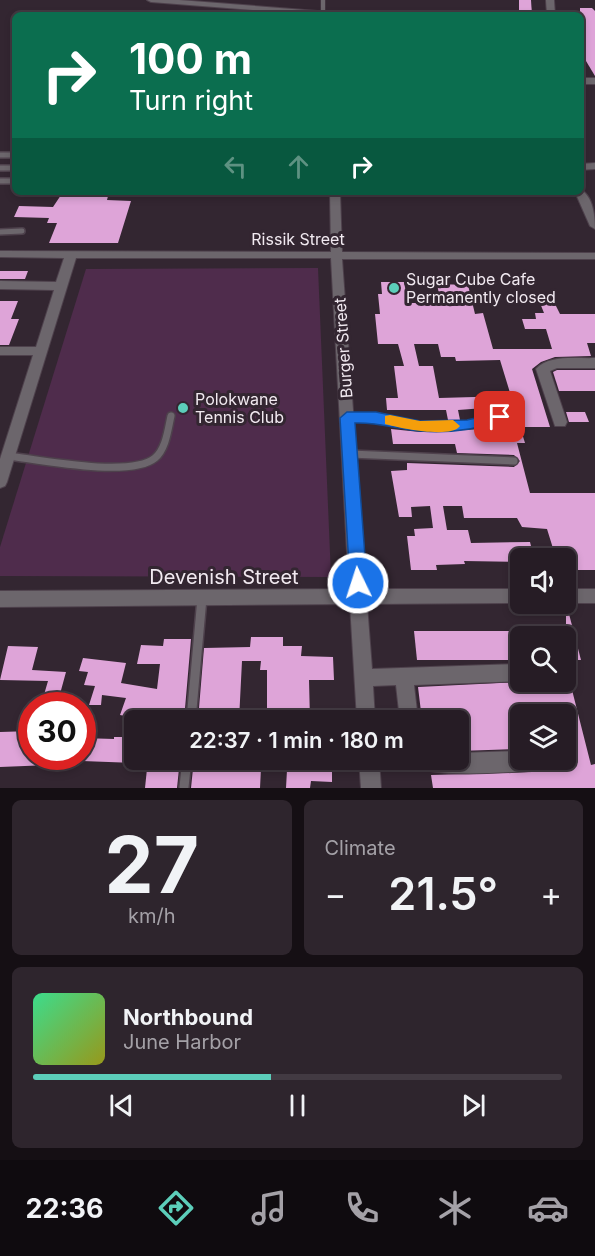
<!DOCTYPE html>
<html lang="en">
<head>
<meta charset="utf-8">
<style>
	body { margin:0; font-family:Inter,sans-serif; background:#2e252d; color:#f1f3f6; height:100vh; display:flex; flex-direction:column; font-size:22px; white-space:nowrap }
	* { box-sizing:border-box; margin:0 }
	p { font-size:20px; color:#a4a1a7 }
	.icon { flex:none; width:33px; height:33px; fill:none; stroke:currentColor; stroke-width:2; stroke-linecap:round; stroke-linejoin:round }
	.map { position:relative; height:788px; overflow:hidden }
	.details { display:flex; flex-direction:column; gap:12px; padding:12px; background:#150f14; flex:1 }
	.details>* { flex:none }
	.top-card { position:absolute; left:12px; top:12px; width:572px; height:183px; border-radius:9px; box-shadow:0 3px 9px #0003,0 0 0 2px #423a42; background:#0b6e4f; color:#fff; overflow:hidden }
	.controls { position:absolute; left:510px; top:548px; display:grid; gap:12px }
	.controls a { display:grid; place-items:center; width:66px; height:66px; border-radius:9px; background:#261c25; box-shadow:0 3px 9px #0003,0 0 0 2px #423a42; font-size:30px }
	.speed { position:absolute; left:18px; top:692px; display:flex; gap:12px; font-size:30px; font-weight:700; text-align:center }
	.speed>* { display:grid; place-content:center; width:78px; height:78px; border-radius:50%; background:#261c25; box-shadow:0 3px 9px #0003,0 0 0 2px #423a42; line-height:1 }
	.speed .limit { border:9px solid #d22; background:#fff; color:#111 }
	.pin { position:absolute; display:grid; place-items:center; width:51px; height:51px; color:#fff; margin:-26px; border-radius:12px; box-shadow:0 3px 9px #0006 }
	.me { position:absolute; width:66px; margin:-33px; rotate:356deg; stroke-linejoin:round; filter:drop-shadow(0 0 4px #0008) }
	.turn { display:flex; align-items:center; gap:21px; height:126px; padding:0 18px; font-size:27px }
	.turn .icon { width:78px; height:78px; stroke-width:2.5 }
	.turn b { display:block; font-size:42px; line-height:51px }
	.lanes { display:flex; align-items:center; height:57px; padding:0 18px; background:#0003; justify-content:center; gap:30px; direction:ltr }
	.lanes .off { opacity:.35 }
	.big { font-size:45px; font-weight:600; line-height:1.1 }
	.details .tile { flex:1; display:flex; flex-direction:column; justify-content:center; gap:9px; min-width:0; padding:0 21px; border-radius:9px; background:#2e252d }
	.details .dial { align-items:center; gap:0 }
	.dial b { font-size:78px; line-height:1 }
	.song { display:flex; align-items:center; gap:18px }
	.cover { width:72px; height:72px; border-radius:9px; background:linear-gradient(135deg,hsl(150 70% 55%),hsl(60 70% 35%)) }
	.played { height:6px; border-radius:3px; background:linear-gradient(90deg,#5cceba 45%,#423a42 45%) }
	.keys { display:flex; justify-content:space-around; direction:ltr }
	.heat { display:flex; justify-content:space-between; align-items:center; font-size:33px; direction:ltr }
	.details .tiles { flex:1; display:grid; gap:12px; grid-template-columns:1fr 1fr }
	.tile:last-child { grid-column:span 2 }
	.trip { position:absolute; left:124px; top:710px; width:345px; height:60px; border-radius:9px; background:#261c25; box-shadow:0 3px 9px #0003,0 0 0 2px #423a42; font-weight:600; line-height:60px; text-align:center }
	.tab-bar { display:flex; height:96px; justify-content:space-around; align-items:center; background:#0f0b0f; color:#a4a1a7 }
	.tab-bar .icon { width:42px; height:42px }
	.tab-bar .current { color:#5cceba }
	.tab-bar b { font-size:27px; color:#f1f3f6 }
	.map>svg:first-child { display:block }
	.green { fill:#4f2c4c }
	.building { fill:#dea4d8; fill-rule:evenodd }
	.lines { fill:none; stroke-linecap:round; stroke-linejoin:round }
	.service-far3-casing { stroke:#4e414c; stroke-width:5 }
	.service-far2-casing { stroke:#4e414c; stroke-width:8 }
	.service-far1-casing { stroke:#4e414c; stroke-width:10 }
	.service-casing { stroke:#4e414c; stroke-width:12 }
	.minor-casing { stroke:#4e414c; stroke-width:2 }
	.service-far3 { stroke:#6c666c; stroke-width:4 }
	.service-far2 { stroke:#6c666c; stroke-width:5 }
	.service-far1 { stroke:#6c666c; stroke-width:7 }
	.service { stroke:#6c666c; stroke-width:9 }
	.minor { fill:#6c666c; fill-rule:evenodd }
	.route { fill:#1a73e8; stroke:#114b97; stroke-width:1.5 }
	.slow { fill:#f59e0b }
	.poi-dot { fill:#5cceba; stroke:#332631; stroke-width:2 }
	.labels { text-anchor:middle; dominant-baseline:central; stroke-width:6; stroke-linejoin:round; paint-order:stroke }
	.street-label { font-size:16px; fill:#f1e9f0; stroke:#332631 }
	.poi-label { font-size:16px; fill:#f1e9f0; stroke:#332631; text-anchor:start }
	.near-street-label { font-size:20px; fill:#f1e9f0; stroke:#332631 }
</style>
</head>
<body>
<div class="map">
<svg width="595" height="788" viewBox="0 0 595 788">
	<rect width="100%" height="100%" fill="#332631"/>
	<path class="green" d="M 318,268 L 331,577 L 0,576 L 0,547 L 86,269 Z"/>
	<g class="building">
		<path d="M 519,0 L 531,0 L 532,15 L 519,14 Z"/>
		<path d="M 580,8 L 592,8 L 595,11 L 595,76 L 580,51 Z"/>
		<path d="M 91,192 L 109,192 L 107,200 L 131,201 L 118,243 L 49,243 L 57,223 L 47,223 L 49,218 L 14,217 L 19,206 L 53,207 L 61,195 L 90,195 Z"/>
		<path d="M 0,271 L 28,271 L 25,279 L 0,279 Z"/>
		<path d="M 381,282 L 404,282 L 408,303 L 428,303 L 426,294 L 439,294 L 437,284 L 468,285 L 475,314 L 483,313 L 493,349 L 552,349 L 546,329 L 525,329 L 522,319 L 536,319 L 535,313 L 544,313 L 538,298 L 552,298 L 560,314 L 595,314 L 595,343 L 587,343 L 591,356 L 555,357 L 541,362 L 532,369 L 550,427 L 520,427 L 525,443 L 517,443 L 530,493 L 595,493 L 595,570 L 566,570 L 566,558 L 556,558 L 547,529 L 522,527 L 517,518 L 464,518 L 462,506 L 443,506 L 447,530 L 468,530 L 471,543 L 530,542 L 534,558 L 520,558 L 520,562 L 464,561 L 465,564 L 436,565 L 437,570 L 411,570 L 407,536 L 415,536 L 414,529 L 433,528 L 430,506 L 411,507 L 412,517 L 399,517 L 391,471 L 407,470 L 407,463 L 514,467 L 520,461 L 514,455 L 457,453 L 455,444 L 393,444 L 391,429 L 420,432 L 504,428 L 502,422 L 506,416 L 498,407 L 458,410 L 460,420 L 448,420 L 446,410 L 387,410 L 386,398 L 398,398 L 394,366 L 404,366 L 398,344 L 378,344 L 375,314 L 380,314 L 378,294 L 382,294 ZM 414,344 L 438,344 L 441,357 L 455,357 L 456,361 L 500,360 L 511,396 L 439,398 L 433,366 L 419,366 Z"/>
		<path d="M 0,301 L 18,301 L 11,319 L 19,319 L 9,345 L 0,345 Z"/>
		<path d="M 557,370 L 595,370 L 595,391 L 559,391 L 553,372 Z"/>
		<path d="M 566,412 L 585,412 L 589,422 L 569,422 Z"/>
		<path d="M 566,614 L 569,614 L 581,660 L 566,660 Z"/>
		<path d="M 414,631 L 520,631 L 520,660 L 417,660 Z"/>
		<path d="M 251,637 L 283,637 L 283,646 L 302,646 L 301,656 L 333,657 L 334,680 L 309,680 L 310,720 L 267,720 L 267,670 L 260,670 L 261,661 L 242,661 L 239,720 L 198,720 L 204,648 L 250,647 Z"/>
		<path d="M 164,639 L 191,639 L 184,720 L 146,720 L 120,715 L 126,698 L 102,695 L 101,705 L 89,705 L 95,686 L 84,685 L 88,672 L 79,671 L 83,658 L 126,663 L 121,683 L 157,689 L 160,664 L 137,664 L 141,645 L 163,646 Z"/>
		<path d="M 8,646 L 38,647 L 32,670 L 66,672 L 57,705 L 41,705 L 48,681 L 0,680 Z"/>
		<path d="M 522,682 L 570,682 L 591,765 L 595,764 L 595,788 L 433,788 L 431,775 L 565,771 L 574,767 L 577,760 L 574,751 L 566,748 L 566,714 L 520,714 L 520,749 L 459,751 L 459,720 L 422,720 L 418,687 Z"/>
		<path d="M 32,731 L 32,756 L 52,756 L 50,765 L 0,767 L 0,732 Z"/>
		<path d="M 114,737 L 135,737 L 135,763 L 82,761 L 82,738 L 114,739 Z"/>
		<path d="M 148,759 L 180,759 L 177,788 L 145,788 Z"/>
		<path d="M 194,759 L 332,759 L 332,782 L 311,781 L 310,788 L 286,788 L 287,770 L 261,768 L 260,788 L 191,788 Z"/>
	</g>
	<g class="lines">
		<g class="service-far3-casing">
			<path id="service-far3" d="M 323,0 L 323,13"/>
		</g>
		<g class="service-far2-casing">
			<g id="service-far2">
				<path d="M 0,155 L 15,155"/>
				<path d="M 0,168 L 15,168"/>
				<path d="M 0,181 L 15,181"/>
				<path d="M 0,232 L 22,231"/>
			</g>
		</g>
		<g class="service-far1-casing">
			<g id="service-far1">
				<path d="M 347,418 L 376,417 L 420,426 L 467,425 L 500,417"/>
				<path d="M 350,454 L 514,461"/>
				<path d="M 9,456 C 40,460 131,478 155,458 C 166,449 168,429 171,416"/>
			</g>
		</g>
		<g class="service-casing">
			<g id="service">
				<path d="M 191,720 L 202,598"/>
				<path d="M 184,787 L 187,759"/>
			</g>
		</g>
		<g class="minor-casing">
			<g id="minor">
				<path d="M 147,0 L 179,0 L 343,13 L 347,15 L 315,15 L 151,2 Z"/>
				<path d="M 546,0 L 554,0 L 555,15 L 547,15 Z"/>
				<rect x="580" y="78" width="15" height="6"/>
				<path d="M 595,163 L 595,169 L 580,170 L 580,164 Z"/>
				<path d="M 580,189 C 593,196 595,216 595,229 L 590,226 L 575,192 L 580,192 Z"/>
				<path d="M 330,192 L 340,192 L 342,252 L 595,253 L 595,259 L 342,259 L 366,589 L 520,589 L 520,603 L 367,604 L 372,669 L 520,664 L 520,681 L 414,685 L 418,720 L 400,720 L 396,685 L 373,686 L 375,720 L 357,720 L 350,604 L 0,607 L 0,591 L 349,589 L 331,258 L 76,258 L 7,482 L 5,486 L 0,488 L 0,459 L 33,355 L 0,355 L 0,347 L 36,347 L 54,290 L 0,289 L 0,281 L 56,282 L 64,258 L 0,257 L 0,251 L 331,252 Z"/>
				<path d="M 595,358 L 595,368 L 557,368 L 550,371 L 567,422 L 565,426 L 555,426 L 536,369 C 549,354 577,359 595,358 Z"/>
				<path d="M 566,589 L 595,589 L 595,603 L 565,603 Z"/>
				<path d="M 566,750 L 572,752 L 575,759 L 572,766 L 565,769 C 526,770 445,780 411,766 L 408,759 L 459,759 L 459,753 L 520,751 L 520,759 L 566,759 Z"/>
				<path d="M 359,759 L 379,759 L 381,788 L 361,788 Z"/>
			</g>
		</g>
		<use href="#service-far3" class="service-far3"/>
		<use href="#service-far2" class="service-far2"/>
		<use href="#service-far1" class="service-far1"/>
		<use href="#service" class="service"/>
		<use href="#minor" class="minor"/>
	</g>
	<path class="route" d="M 347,412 L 376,412 L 420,421 L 467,420 L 500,412 L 507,417 L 505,421 C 477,429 449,434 420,431 C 398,429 378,422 355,423 L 367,583 L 364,588 L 358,591 L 352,588 L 350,583 L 340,418 Z"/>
	<path class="slow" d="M 390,415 L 420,421 L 453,420 L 460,426 C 451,439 399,428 385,424 L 385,416 Z"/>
	<g class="poi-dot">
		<circle cx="394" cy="288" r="6"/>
		<circle cx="183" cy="408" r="6"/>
	</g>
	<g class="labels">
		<g class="street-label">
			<text x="298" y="239">Rissik Street</text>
			<text transform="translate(343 348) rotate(-94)">Burger Street</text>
		</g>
		<g class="poi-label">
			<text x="406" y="279">Sugar Cube Cafe<tspan x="406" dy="18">Permanently closed</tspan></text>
			<text x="195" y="399">Polokwane<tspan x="195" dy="18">Tennis Club</tspan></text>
		</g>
		<g class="near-street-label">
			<text x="224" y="577">Devenish Street</text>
		</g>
	</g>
</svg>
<div class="controls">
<a><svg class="icon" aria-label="sound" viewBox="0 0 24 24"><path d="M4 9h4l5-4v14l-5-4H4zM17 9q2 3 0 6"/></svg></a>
<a><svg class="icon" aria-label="search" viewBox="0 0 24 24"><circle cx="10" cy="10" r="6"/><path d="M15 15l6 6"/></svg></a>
<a><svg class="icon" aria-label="layers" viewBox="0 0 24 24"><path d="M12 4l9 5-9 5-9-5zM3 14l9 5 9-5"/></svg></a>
</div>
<div class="speed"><div class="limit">30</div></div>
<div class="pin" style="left:500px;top:417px;background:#d93025"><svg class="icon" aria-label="arrive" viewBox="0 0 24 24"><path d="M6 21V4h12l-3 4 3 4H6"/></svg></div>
<svg class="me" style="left:358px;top:583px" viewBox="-20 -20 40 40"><circle r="17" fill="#1a73e8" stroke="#fff" stroke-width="3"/><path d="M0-11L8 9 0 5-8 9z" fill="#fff"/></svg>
<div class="trip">22:37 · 1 min · 180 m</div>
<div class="top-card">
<div class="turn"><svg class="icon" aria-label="right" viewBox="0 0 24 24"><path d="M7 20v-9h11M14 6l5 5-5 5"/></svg><div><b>100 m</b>Turn right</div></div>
<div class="lanes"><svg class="icon off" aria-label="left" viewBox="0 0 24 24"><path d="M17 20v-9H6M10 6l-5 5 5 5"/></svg><svg class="icon off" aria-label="ahead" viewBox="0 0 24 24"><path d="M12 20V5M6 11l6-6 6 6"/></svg><svg class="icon" aria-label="right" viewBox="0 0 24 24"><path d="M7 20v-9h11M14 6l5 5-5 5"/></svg></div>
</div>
</div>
<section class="details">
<div class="tiles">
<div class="tile dial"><b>27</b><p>km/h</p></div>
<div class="tile"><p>Climate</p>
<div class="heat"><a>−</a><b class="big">21.5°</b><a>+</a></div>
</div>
<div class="tile">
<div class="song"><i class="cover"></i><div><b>Northbound</b><p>June Harbor</p></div></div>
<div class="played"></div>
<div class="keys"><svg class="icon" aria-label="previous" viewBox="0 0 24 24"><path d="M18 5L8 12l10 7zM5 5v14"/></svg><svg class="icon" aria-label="pause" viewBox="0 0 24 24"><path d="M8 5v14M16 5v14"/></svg><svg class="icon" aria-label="next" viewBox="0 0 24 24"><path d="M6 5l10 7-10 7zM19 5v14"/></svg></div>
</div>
</div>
</section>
<nav class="tab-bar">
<b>22:36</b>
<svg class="icon current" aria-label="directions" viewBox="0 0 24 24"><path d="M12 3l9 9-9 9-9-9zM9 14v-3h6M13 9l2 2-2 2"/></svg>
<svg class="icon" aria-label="music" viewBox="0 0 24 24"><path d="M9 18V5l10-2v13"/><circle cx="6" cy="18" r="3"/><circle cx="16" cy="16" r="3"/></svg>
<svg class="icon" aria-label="phone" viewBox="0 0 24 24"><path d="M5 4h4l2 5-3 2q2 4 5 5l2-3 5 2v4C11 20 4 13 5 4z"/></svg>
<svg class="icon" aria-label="climate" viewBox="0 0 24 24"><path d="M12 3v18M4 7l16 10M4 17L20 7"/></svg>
<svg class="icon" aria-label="car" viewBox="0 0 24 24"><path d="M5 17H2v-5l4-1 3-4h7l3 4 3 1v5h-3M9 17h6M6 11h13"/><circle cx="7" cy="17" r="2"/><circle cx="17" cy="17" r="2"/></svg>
</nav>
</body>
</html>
